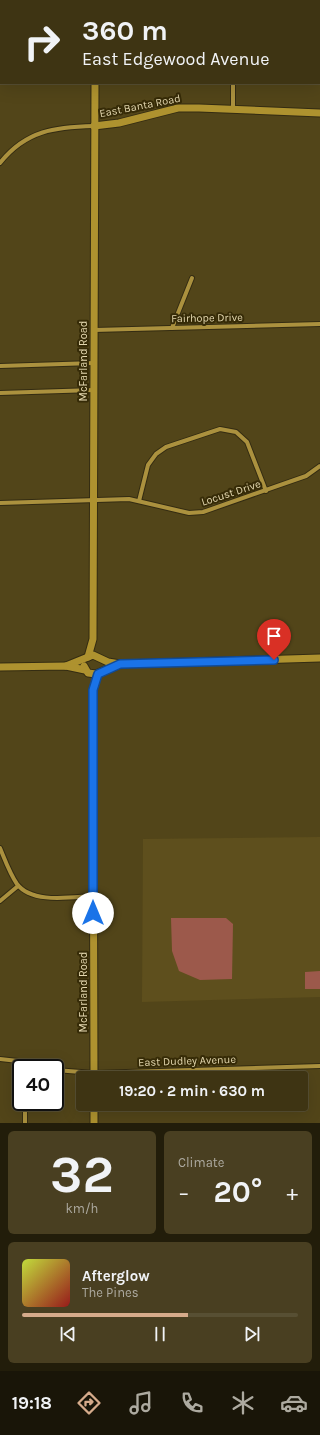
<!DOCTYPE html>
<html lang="en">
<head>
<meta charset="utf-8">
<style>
	body { margin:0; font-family:Karla,sans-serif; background:#493f21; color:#f1f3f6; height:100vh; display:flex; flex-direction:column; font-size:15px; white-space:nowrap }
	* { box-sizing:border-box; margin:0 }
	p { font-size:13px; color:#adaaa0 }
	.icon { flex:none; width:22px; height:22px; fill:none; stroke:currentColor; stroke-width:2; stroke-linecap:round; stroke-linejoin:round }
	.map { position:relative; height:1123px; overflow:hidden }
	.sheet { display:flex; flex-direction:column; gap:8px; padding:8px; background:#221d0a; flex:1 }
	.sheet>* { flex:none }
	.top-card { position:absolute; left:0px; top:0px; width:320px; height:84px; box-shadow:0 4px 16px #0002,0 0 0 1px #574f33; background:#3e3413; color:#f1f3f6; overflow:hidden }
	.speed { position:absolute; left:12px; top:1059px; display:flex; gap:8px; font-size:20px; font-weight:700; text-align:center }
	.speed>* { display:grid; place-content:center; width:52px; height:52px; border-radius:50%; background:#3e3413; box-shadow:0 4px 16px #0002,0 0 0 1px #574f33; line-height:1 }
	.speed .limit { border:2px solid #111; border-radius:6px; background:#fff; color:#111 }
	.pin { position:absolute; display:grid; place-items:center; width:34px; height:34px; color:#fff; margin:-41px -17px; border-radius:50% 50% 50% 0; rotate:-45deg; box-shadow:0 0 4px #0007 }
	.pin .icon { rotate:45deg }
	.me { position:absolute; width:44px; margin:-22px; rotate:0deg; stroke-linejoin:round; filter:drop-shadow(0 0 3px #0008) }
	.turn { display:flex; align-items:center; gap:14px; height:84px; padding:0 16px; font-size:18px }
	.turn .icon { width:52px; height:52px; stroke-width:2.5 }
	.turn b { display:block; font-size:28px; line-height:34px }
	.big { font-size:30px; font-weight:700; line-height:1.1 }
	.sheet .widget { flex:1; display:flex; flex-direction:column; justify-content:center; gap:6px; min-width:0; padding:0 14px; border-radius:6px; background:#493f21 }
	.sheet .dial { align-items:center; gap:0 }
	.dial b { font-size:52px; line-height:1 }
	.song { display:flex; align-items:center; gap:12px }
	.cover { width:48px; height:48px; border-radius:6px; background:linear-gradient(135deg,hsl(70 70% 55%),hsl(0 70% 35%)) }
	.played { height:4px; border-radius:2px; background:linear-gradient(90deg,#d6ab8b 60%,#574f33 60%) }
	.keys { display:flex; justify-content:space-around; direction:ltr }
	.heat { display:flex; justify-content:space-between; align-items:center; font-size:22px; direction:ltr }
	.sheet .tiles { flex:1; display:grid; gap:8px; grid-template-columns:1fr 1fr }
	.widget:last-child { grid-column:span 2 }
	.trip { position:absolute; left:76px; top:1071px; width:232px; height:40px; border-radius:4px; background:#3e3413; box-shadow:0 4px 16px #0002,0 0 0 1px #574f33; font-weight:700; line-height:40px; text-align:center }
	.tab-bar { display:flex; height:64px; justify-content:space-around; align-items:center; background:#191508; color:#adaaa0 }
	.tab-bar .icon { width:28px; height:28px }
	.tab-bar .on { color:#d6ab8b }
	.tab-bar b { font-size:18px; color:#f1f3f6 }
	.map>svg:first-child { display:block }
	.built { fill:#5e4f1d }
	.green { fill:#9c594b }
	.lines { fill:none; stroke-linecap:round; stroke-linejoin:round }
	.street-casing { stroke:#342c12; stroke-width:6 }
	.secondary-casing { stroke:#342c12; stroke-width:9 }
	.street { stroke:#ab913e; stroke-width:4 }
	.secondary { stroke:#ae922f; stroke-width:7 }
	.route-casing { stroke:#114b97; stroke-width:10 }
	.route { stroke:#1a73e8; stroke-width:7 }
	.labels { text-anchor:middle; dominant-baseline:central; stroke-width:4; stroke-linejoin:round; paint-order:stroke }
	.street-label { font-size:11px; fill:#e3d7af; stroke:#362b07 }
</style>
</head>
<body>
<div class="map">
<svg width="320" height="1123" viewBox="0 0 320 1123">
	<rect width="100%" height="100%" fill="#524519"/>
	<path class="built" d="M 320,837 L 320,997 L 142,1002 L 143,839 Z"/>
	<g class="green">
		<path d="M 171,918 L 226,918 L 233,924 L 232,979 L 200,980 L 179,971 L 172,951 Z"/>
		<path d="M 320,971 L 320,989 L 305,989 L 305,972 Z"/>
	</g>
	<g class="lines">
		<g class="street-casing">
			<g id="street">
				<path d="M 233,1 L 233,0"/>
				<path d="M 319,14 L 320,14"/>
				<path d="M 0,18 L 1,18"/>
				<path d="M 233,109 L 233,83"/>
				<path d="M 0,163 C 26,130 56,127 94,126"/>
				<path d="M 172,328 L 192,278"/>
				<path d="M 94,330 L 320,324"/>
				<path d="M 0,366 L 94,363"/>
				<path d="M 0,393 L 94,390"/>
				<path d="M 139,501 L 148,465 L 156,454 L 166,447 L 220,429 L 236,432 L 247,442 L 266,491"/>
				<path d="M 0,503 L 129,499 L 189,513 L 203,512 L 306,476 L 320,466"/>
				<path d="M 0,848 C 5,860 10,874 17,884 C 32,904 71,897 93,896"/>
				<path d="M 0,901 L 18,886"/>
				<path d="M 0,1059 L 18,1061 L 43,1068"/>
				<path d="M 55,1070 L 94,1073 L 320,1066"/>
				<path d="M 25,1102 L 25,1123"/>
			</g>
		</g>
		<g class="secondary-casing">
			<g id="secondary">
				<path d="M 95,1 L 95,0"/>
				<path d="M 94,126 L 119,123 L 178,108 L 199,108 L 320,113"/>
				<path d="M 88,657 L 93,639 L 95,83"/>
				<path d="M 66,666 L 93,655 L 108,662 L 120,664 L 320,658"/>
				<path d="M 84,666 L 88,673 L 96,674 L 118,665"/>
				<path d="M 0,667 L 66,666 L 85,670"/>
				<path d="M 94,1078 L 93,690 L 98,674"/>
				<path d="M 94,1104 L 94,1123"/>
			</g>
		</g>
		<use href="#street" class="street"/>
		<use href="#secondary" class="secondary"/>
	</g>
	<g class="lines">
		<g class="route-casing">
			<path id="route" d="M 93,913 L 93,690 L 98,674 L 120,664 L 274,660"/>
		</g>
		<use href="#route" class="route"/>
	</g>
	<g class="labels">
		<g class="street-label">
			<text transform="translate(140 106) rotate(-11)">East Banta Road</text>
			<text transform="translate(207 318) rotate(-1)">Fairhope Drive</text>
			<text transform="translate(83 361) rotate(-90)">McFarland Road</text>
			<text transform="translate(231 493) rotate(-18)">Locust Drive</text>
			<text transform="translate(83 992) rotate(-90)">McFarland Road</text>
			<text transform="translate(187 1061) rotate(-2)">East Dudley Avenue</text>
		</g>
	</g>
</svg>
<div class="speed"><div class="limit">40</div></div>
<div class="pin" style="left:274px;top:660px;background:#d93025"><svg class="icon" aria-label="arrive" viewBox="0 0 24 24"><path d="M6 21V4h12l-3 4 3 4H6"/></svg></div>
<svg class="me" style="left:93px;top:913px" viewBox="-20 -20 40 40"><circle r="19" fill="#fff"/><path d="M0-13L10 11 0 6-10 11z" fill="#1a73e8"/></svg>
<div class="trip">19:20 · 2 min · 630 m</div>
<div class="top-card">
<div class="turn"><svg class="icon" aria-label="right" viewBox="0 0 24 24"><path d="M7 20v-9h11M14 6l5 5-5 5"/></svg><div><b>360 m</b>East Edgewood Avenue</div></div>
</div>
</div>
<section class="sheet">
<div class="tiles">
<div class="widget dial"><b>32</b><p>km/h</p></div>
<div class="widget"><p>Climate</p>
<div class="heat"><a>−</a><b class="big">20°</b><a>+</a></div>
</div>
<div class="widget">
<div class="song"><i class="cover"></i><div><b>Afterglow</b><p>The Pines</p></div></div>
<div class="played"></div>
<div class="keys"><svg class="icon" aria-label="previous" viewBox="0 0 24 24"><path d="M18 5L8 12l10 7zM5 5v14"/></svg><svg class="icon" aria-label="pause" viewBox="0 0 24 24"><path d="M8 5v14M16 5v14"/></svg><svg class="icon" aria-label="next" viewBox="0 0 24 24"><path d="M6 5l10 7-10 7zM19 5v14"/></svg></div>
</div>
</div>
</section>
<nav class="tab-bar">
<b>19:18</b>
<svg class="icon on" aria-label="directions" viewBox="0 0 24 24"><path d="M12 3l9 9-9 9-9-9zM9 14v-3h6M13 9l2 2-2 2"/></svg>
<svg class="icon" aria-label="music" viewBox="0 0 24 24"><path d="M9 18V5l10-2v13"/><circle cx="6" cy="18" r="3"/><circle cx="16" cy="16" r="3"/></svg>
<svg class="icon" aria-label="phone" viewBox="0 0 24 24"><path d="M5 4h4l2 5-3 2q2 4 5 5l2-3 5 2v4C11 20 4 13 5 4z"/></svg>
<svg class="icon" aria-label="climate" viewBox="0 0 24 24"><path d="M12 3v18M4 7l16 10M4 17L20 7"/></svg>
<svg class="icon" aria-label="car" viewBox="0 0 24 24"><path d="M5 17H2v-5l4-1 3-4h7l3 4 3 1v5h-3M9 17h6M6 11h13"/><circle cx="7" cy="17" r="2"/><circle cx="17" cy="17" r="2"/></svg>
</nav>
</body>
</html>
